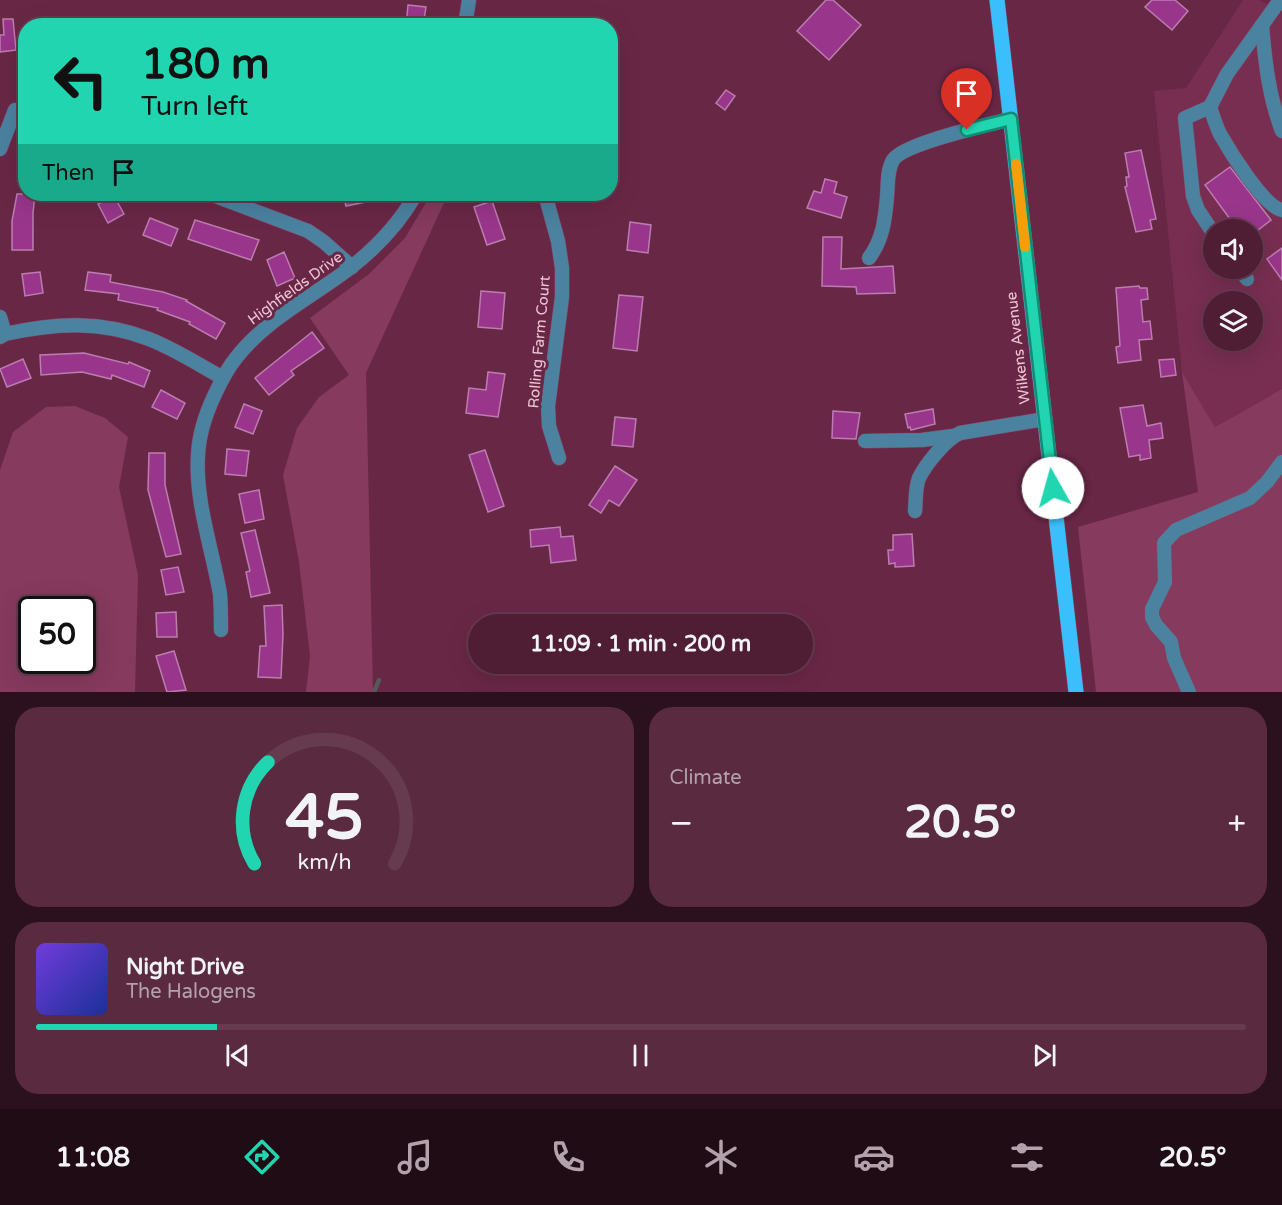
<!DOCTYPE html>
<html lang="en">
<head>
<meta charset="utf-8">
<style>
	body { margin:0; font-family:"Varela Round",sans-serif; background:#592a40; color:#f1f3f6; height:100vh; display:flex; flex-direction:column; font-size:22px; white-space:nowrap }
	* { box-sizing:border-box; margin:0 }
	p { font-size:20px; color:#b3a2ac }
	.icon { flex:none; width:33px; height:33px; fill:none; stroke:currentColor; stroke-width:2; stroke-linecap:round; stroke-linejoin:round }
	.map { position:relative; height:692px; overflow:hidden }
	.side { display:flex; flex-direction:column; gap:15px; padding:15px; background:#2b101d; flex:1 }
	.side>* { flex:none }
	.top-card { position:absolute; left:18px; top:18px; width:600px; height:183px; border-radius:24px; box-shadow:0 6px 24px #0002,0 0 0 2px #663b4f; background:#20d5b0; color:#111; overflow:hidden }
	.buttons { position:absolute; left:1203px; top:219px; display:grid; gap:12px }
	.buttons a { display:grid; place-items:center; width:60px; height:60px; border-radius:50%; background:#4f1d34; box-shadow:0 6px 24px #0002,0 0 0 2px #663b4f; font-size:30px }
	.speed { position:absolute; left:18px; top:596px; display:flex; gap:12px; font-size:30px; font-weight:700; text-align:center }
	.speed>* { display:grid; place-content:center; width:78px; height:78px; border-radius:50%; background:#4f1d34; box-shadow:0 6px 24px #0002,0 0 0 2px #663b4f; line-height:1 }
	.speed .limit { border:3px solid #111; border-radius:9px; background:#fff; color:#111 }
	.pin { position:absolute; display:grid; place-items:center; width:51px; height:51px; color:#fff; margin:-62px -26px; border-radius:50% 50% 50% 0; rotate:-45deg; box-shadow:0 0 6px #0007 }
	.pin .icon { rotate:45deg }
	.me { position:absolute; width:66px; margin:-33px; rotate:353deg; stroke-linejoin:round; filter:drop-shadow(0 0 4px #0008) }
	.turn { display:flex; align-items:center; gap:21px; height:126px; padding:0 24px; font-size:27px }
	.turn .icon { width:78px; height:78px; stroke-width:2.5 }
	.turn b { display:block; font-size:42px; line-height:51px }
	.then { display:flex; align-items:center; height:57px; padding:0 24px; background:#0003; gap:12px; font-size:22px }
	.big { font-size:45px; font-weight:800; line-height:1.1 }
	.side .card { flex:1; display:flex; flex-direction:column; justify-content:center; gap:9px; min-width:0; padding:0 21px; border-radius:24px; background:#592a40 }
	.side .dial { align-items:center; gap:0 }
	.dial svg { height:156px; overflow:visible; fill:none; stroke:#663b4f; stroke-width:7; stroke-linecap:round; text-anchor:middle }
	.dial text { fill:#f1f3f6; stroke:none }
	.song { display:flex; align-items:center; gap:18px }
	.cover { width:72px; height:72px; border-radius:9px; background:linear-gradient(135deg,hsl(260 70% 55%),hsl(230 70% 35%)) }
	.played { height:6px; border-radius:3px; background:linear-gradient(90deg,#20d5b0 15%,#663b4f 15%) }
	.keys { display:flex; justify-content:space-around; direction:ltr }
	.heat { display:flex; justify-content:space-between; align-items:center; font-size:33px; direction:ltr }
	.side .tiles { flex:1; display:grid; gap:15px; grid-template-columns:1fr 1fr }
	.card:last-child { grid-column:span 2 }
	.trip { position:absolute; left:468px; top:614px; width:345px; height:60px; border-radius:30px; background:#4f1d34; box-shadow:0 6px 24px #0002,0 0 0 2px #663b4f; font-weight:800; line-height:60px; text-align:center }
	.menu { display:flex; height:96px; justify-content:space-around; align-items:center; background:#200c15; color:#b3a2ac }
	.menu .icon { width:42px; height:42px }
	.menu .current { color:#20d5b0 }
	.menu b { font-size:27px; color:#f1f3f6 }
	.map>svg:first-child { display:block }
	.built { fill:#772e51; fill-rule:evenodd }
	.green { fill:#863a5d; fill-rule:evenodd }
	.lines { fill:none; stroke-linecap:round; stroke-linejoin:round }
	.stream { stroke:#555959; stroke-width:4.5 }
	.building { fill:#99368b; stroke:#bb7daf; stroke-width:1.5 }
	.minor-casing { stroke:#844763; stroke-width:15 }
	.major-casing { stroke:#844763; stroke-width:16 }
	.minor { stroke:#4b82a0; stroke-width:14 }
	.major { stroke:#3bbffc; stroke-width:15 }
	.route-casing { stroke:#158a72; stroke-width:15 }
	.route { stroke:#20d5b0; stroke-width:10 }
	.slow { stroke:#f59e0b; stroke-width:10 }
	.labels { text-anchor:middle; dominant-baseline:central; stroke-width:6; stroke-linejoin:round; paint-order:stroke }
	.street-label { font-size:15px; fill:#eec5d5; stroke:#692746 }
</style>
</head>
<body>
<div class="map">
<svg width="1282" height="692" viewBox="0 0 1282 692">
	<rect width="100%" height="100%" fill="#692746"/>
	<path class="built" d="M 1243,0 L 1259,0 L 1282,13 L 1282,389 L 1215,427 L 1182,372 L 1154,91 L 1186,88 ZM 1214,230 L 1252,230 L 1252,268 L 1214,268 ZM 1214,302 L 1252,302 L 1252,340 L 1214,340 Z"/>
	<g class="green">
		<path d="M 431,194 L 448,194 L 366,373 L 373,692 L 306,692 L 310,656 L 299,562 L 283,475 L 297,428 L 319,397 L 349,375 L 310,318 L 369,274 L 405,238 Z"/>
		<path d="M 1182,372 L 1215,427 L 1282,389 L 1282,692 L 1096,692 L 1078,527 L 1198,492 Z"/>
		<path d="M 75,406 L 105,418 L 128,437 L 119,487 L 138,575 L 135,692 L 0,692 L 0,470 L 13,432 L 46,407 ZM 32,609 L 82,609 L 82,660 L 32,660 Z"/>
	</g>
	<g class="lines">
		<path class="stream" d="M 374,692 L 379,680"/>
	</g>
	<g class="building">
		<path d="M 826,0 L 833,0 L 861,25 L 829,60 L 797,31 Z"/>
		<path d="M 1152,0 L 1175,0 L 1188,11 L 1172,30 L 1145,7 Z"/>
		<path d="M 408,5 L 426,7 L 423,26 L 406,26 Z"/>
		<path d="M 3,19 L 13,19 L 16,50 L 0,52 L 0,35 L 4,35 Z"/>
		<path d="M 726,90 L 735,96 L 725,110 L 716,103 Z"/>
		<path d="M 1141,150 L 1156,219 L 1150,220 L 1152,229 L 1136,232 L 1125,187 L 1127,186 L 1126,177 L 1129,177 L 1125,153 Z"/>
		<path d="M 1230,167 L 1271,220 L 1258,230 L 1238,230 L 1205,185 Z"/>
		<path d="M 825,179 L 837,182 L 834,193 L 847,197 L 841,218 L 807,208 L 814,191 L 821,193 Z"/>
		<path d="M 17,194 L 35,194 L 33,213 L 33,250 L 12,250 L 12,221 Z"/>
		<path d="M 343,194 L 381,194 L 381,199 L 346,206 Z"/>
		<path d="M 114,196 L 124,214 L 108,223 L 98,204 Z"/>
		<path d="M 492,201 L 505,239 L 487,245 L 474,207 Z"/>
		<path d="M 150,218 L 178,229 L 171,246 L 143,235 Z"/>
		<path d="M 195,220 L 259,240 L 251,260 L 188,239 Z"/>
		<path d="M 630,222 L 651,225 L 648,253 L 627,250 Z"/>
		<path d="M 823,237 L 842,237 L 841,269 L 893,266 L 895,293 L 857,294 L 856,287 L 822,286 Z"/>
		<path d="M 1282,248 L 1282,280 L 1267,259 Z"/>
		<path d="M 284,252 L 295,278 L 277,286 L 267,260 Z"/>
		<path d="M 40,272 L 43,293 L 25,296 L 22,274 Z"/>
		<path d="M 88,272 L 111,275 L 110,282 L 163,292 L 187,300 L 186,301 L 225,323 L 216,339 L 189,324 L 190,322 L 157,310 L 158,308 L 118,300 L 119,294 L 85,290 Z"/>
		<path d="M 1139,286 L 1140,288 L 1147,288 L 1148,299 L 1141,300 L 1143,322 L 1150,321 L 1152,339 L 1139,340 L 1141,360 L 1118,363 L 1116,347 L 1120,346 L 1116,288 Z"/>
		<path d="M 481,291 L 505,293 L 502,329 L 478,327 Z"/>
		<path d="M 619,295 L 643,297 L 637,351 L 613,348 Z"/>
		<path d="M 312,332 L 324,348 L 291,371 L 294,375 L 269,395 L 255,378 Z"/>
		<path d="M 84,353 L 128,364 L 129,362 L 150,371 L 144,387 L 112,375 L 111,379 L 82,372 L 41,375 L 40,355 Z"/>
		<path d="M 23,359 L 31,378 L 7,387 L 0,369 Z"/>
		<path d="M 1174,359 L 1176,375 L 1161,377 L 1159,360 Z"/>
		<path d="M 488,372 L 505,374 L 498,417 L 466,413 L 469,388 L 486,390 Z"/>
		<path d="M 161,390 L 185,403 L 177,419 L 152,407 Z"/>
		<path d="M 244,404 L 262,411 L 253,434 L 235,427 Z"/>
		<path d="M 1143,405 L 1147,426 L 1161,423 L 1163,438 L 1149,440 L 1151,458 L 1140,460 L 1140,455 L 1129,457 L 1120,408 Z"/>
		<path d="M 933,409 L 935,424 L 911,430 L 910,427 L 908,428 L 905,414 Z"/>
		<path d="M 833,411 L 860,413 L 856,439 L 832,438 Z"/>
		<path d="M 615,417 L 636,419 L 633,447 L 612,445 Z"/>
		<path d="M 227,449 L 249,451 L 246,476 L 225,474 Z"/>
		<path d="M 485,450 L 504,506 L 488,512 L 469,455 Z"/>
		<path d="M 149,453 L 165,453 L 165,485 L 181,554 L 166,557 L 148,490 Z"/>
		<path d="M 615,466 L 637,480 L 619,506 L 609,500 L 601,513 L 589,505 Z"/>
		<path d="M 259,490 L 264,519 L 245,523 L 239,494 Z"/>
		<path d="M 560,527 L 561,537 L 573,536 L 576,560 L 551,563 L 549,545 L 531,547 L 530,530 Z"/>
		<path d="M 255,530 L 270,593 L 251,597 L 246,572 L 250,571 L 241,533 Z"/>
		<path d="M 912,534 L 914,566 L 895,567 L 895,563 L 889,564 L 888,550 L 893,550 L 893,535 Z"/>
		<path d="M 178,567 L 184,592 L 166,595 L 161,570 Z"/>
		<path d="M 282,605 L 283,635 L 281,678 L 258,677 L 260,646 L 266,646 L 264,606 Z"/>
		<path d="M 176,612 L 177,637 L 157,637 L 156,613 Z"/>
		<path d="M 174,651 L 186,690 L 167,692 L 156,656 Z"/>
	</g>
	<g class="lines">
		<g class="minor-casing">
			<g id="minor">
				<path d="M 1262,25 C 1265,62 1269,97 1282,131"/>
				<path d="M 465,26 L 469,0"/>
				<path d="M 1210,107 C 1213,116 1216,126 1220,134 C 1229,150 1264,207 1282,210"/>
				<path d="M 0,149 L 15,110"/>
				<path d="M 210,194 L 308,231 L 324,242 L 352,267"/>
				<path d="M 545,194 L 558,241 L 562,268 L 562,297 L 548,406 L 549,426 L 559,458"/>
				<path d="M 1214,234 L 1198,210 L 1193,196 L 1185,118 L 1210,107 L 1227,74 L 1280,0"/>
				<path d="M 869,258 C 883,239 885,220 887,197 C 888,185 887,170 893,160 C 904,143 988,125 1010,119"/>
				<path d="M 1239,268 L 1247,279"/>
				<path d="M 0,317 L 5,334"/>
				<path d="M 0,337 L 5,334 C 55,323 100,320 149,339 C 175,349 199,365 223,378"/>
				<path d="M 865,441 L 922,440 L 953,436"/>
				<path d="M 915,511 C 916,501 915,488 919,478 C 926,464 945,440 960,433 L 1045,419"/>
				<path d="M 221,630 C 221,618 221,606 220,594 C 212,548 195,501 198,455 C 199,433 206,413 215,394 C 221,381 227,369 236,358 C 265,320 312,297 350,268 C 376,248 400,222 416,194"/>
				<path d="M 1189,692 L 1174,658 L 1171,642 L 1156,625 L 1152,617 L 1152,609 L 1165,582 L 1164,543 L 1176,530 L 1250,498 L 1267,482 L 1282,462"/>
			</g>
		</g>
		<g class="major-casing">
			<path id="major" d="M 997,0 L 1076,692"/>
		</g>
		<use href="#minor" class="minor"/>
		<use href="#major" class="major"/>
	</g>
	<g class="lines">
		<g class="route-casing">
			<path id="route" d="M 967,130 L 1011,119 L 1053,488"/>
		</g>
		<use href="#route" class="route"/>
		<path class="slow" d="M 1016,164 L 1025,247"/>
	</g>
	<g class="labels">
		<g class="street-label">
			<text transform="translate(295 288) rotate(-36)">Highfields Drive</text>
			<text transform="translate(539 342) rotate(-85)">Rolling Farm Court</text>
			<text transform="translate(1018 348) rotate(-97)">Wilkens Avenue</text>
		</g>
	</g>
</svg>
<div class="buttons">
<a><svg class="icon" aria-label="sound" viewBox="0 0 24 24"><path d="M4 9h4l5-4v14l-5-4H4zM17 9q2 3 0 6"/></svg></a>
<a><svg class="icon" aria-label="layers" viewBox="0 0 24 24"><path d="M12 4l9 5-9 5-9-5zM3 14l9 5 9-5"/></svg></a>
</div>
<div class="speed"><div class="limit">50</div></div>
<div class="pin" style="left:967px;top:130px;background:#d93025"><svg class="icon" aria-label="arrive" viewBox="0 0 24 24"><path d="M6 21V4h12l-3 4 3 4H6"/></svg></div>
<svg class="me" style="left:1053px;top:488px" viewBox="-20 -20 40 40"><circle r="19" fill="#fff"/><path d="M0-13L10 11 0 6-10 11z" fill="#20d5b0"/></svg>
<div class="trip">11:09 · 1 min · 200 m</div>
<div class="top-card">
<div class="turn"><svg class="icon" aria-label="left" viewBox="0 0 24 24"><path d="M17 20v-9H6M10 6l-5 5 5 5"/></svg><div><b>180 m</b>Turn left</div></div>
<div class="then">Then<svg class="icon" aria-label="arrive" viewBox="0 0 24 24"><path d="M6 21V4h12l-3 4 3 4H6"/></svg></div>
</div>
</div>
<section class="side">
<div class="tiles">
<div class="card dial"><svg viewBox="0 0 100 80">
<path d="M14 69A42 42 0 1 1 86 69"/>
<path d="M14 69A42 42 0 0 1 21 17" stroke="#20d5b0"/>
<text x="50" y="56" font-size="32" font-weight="700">45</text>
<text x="50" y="72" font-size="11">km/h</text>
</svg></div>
<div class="card"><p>Climate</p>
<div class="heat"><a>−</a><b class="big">20.5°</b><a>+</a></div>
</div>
<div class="card">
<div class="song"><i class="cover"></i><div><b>Night Drive</b><p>The Halogens</p></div></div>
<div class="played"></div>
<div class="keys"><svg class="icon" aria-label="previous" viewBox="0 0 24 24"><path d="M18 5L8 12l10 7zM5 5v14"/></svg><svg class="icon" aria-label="pause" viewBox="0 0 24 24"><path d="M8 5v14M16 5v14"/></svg><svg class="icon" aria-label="next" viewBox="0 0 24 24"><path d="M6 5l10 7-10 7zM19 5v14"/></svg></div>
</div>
</div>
</section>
<nav class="menu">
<b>11:08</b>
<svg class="icon current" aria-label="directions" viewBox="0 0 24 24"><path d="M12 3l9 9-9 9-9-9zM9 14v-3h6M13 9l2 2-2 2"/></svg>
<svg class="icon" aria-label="music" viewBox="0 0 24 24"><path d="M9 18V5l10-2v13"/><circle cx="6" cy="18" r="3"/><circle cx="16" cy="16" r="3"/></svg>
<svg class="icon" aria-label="phone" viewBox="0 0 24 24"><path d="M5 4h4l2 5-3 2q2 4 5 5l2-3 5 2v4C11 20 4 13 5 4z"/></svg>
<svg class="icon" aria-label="climate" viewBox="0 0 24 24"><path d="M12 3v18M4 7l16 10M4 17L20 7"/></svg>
<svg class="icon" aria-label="car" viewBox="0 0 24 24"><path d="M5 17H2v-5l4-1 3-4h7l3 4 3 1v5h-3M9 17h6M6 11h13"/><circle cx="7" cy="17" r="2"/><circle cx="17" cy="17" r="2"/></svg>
<svg class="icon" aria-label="filters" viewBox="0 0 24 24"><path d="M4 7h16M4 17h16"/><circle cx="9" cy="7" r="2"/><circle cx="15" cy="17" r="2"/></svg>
<b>20.5°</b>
</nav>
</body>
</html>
